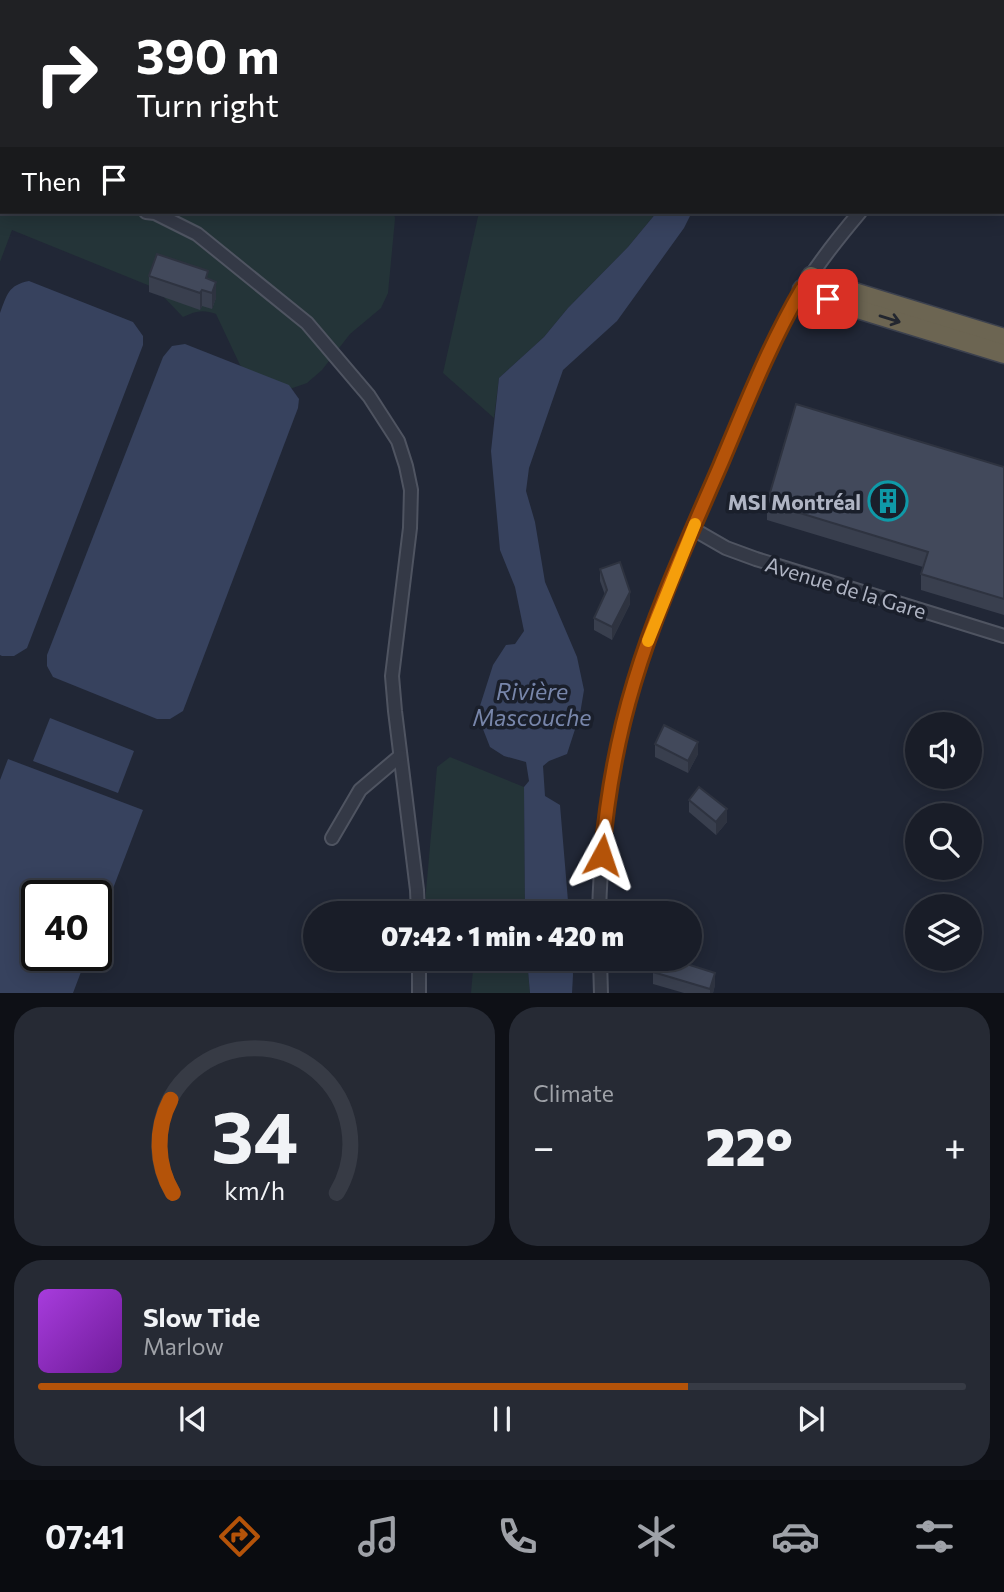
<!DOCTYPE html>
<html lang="en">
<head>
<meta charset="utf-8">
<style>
	body { margin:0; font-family:Commissioner,sans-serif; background:#262a34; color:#f1f3f6; height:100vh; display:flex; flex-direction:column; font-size:26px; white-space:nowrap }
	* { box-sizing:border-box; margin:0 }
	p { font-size:23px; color:#9fa2a8 }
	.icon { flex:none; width:38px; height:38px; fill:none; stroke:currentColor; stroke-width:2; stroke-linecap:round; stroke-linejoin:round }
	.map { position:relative; height:993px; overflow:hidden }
	.details { display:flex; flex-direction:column; gap:14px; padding:14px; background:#0e1016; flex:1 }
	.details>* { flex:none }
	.guide { position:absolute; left:0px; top:0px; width:1004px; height:214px; box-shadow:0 4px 18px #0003,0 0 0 2px #373b45; background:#202124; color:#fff; overflow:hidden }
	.tools { position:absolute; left:905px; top:712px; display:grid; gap:14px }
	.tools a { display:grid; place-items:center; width:77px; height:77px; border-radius:50%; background:#191d28; box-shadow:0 4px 18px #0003,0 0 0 2px #373b45; font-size:35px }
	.speed { position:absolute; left:21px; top:880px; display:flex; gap:14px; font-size:35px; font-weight:700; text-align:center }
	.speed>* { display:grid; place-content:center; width:91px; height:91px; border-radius:50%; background:#191d28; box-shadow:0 4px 18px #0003,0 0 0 2px #373b45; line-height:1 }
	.speed .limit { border:4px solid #111; border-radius:10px; background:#fff; color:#111 }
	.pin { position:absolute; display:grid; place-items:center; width:60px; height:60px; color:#fff; margin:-30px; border-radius:14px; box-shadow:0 4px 10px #0006 }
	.me { position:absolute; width:77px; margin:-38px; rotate:5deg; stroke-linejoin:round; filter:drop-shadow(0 0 5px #0008) }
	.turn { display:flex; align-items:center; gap:24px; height:147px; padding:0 21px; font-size:32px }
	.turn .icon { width:91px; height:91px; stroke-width:2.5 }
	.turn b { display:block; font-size:49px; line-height:60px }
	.then { display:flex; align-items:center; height:66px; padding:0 21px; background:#0003; gap:14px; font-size:26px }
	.big { font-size:52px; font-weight:800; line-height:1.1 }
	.details .tile { flex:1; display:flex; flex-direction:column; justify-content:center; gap:10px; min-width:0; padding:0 24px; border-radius:28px; background:#262a34 }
	.details .dial { align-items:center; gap:0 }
	.dial svg { height:182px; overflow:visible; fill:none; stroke:#373b45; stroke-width:7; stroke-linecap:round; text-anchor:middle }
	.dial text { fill:#f1f3f6; stroke:none }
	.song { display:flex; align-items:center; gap:21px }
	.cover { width:84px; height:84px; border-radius:10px; background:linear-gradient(135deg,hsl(280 70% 55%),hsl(280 70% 35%)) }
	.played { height:7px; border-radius:4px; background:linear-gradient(90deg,#b45309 70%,#373b45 70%) }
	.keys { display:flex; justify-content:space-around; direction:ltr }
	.heat { display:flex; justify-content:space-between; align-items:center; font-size:38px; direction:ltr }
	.details .tiles { flex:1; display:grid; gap:14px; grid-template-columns:1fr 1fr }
	.tile:last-child { grid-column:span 2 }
	.trip { position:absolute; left:303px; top:901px; width:399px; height:70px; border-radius:35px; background:#191d28; box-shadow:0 4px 18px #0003,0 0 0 2px #373b45; font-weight:800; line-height:70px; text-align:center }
	.dock { display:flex; height:112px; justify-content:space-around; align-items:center; background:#0a0c10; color:#9fa2a8 }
	.dock .icon { width:49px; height:49px }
	.dock .active { color:#b45309 }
	.dock b { font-size:32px; color:#f1f3f6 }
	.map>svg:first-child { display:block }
	.green { fill:#243438 }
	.water { fill:#37425e }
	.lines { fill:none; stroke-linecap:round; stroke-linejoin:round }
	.minor-casing { stroke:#4f5461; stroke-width:16 }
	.highway-casing { stroke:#3c414e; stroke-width:21 }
	.minor { stroke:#343946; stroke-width:12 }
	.highway { stroke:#6c6552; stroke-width:18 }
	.wall { fill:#393f4e }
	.shaded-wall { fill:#2e3340 }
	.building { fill:#42495b; stroke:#2e3340; stroke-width:2 }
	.oneway { stroke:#22262f }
	.route-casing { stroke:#753606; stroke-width:18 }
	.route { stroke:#b45309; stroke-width:12 }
	.slow { stroke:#f59e0b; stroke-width:12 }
	.labels { text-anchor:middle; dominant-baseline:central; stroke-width:7; stroke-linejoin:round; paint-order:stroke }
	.poi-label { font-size:21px; font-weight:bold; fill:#afb4c3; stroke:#1a1f2b; text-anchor:end }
	.street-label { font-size:21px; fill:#afb4c3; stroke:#1a1f2b }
	.water-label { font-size:23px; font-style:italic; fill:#7886aa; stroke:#1a1f2b }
</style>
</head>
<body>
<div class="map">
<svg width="1004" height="994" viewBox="0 0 1004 994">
	<rect width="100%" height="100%" fill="#212736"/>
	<g class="green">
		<path d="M 0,0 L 407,0 L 407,2 L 2,2 L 2,212 L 394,212 L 395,219 L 388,293 L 381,308 L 350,334 L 322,370 L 307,383 L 281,392 L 270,390 L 240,365 L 216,314 C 203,309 195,311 183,317 L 155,288 L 12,230 L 0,262 Z"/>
		<path d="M 528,0 L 714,0 L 717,2 L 527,2 Z"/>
		<path d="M 479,212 L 657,212 L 628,247 L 568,308 L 544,337 L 499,378 L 494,418 L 443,373 Z"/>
		<path d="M 450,757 L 524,787 L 525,913 L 424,914 L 437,767 Z"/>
		<path d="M 447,959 L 527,959 L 530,993 L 471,993 L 473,970 Z"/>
	</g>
	<g class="water">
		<path d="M 657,212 L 692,212 L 684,228 L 617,321 L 563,370 L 529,468 L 526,491 L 535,522 L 545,582 L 577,657 L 584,690 L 580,714 L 567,754 L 549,761 L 543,766 L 545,796 L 560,805 L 569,913 L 525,913 L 524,787 L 529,781 L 526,762 L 504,756 L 490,747 L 479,719 L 479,709 L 493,665 L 506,645 L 515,644 L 524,631 L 515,587 L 500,550 L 491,451 L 499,378 L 544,337 L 568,308 L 628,247 Z"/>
		<path d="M 29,281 L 133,322 L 143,336 L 143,345 L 27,648 L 14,656 L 2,656 L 0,655 L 0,313 C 7,295 8,285 29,281 Z"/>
		<path d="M 185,344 L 289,385 L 299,399 L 298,408 L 183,711 L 170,719 L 157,719 L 53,677 L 47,666 L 47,655 L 163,357 L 172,346 Z"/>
		<path d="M 50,718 L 134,751 L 118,793 L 33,761 Z"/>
		<path d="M 8,759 L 143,810 L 96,933 L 96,896 L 37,896 L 37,956 L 87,956 L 73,993 L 0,993 L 0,780 Z"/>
		<path d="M 527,959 L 572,959 L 573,975 L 572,993 L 530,993 Z"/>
	</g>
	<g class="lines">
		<g class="minor-casing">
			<g id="minor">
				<path d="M 0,199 L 2,199"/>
				<path d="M 146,212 L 155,213 L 197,234 L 307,323 L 369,396 L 398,441 L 406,466 L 411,490 L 410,528 L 392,676 L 395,711 L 417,890 L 418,914"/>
				<path d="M 693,529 L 726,548 L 756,559 L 1004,636"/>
				<path d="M 332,838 L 360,790 L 400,756"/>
				<path d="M 599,914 C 601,835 611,758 634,683 C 657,607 690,534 722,461 C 746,405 768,346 800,293 C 817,264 838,238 860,212"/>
				<path d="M 600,959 L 601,994"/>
				<path d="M 419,994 L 419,959"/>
			</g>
		</g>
		<g class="highway-casing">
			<g id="highway">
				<path d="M 874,0 L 880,2"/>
				<path d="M 1003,41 L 1004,42"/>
				<path d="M 811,276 L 835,286 L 1004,338"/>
				<path d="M 802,289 L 828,300 L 1004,354"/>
			</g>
		</g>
		<use href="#minor" class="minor"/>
		<use href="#highway" class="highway"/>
	</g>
	<g class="wall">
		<path d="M 149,276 L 208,279 L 216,298 L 212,309 L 202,306 L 200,310 L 149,292 Z"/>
		<path d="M 1004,467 L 1004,615 L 921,590 L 921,574 L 923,567 L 767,520 L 767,503 Z"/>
		<path d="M 600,569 L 630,604 L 612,640 L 594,630 L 594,618 L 605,595 L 600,581 Z"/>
		<path d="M 655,744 L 698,754 L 688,773 L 655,757 Z"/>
		<path d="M 689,800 L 727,822 L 716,835 L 689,812 Z"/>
		<path d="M 653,972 L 715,985 L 713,993 L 684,993 L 653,984 Z"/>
	</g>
	<g class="shaded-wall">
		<path d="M 216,282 L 216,298 L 212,309 L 212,293 Z"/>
		<path d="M 202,290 L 202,306 L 200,310 L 200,293 Z"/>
		<path d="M 630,592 L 630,604 L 612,640 L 612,627 Z"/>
		<path d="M 698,742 L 698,754 L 688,773 L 688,761 Z"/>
		<path d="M 727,809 L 727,822 L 716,835 L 716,822 Z"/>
		<path d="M 715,973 L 715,985 L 713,993 L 710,993 L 710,989 Z"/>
	</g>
	<g class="building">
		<path d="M 157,254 L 208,271 L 206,278 L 216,282 L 212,293 L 202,290 L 200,293 L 149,276 Z"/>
		<path d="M 796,404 L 1004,467 L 1004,599 L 921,574 L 928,552 L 767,503 Z"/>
		<path d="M 620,562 L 630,592 L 612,627 L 594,618 L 607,590 L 600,569 Z"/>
		<path d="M 664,725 L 698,742 L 688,761 L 655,744 Z"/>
		<path d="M 699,787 L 727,809 L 716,822 L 689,800 Z"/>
		<path d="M 657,959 L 671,959 L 715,973 L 710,989 L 653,972 Z"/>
	</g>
	<defs><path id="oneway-shaft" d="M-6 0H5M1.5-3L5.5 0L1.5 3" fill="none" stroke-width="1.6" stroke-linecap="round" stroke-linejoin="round" transform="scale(1.75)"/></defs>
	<use class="oneway" href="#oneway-shaft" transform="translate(890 319) rotate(17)"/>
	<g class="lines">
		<g class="route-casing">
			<path id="route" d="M 602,855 C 607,797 617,739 634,683 C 656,609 689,538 720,466 C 745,407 769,345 802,289 L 828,299"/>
		</g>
		<use href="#route" class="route"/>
		<path class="slow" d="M 648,641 L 695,524"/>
	</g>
	<defs>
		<g id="building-ring" transform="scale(2.0125)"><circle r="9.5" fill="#1a1f2b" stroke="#0f9aa8" stroke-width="1.5"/><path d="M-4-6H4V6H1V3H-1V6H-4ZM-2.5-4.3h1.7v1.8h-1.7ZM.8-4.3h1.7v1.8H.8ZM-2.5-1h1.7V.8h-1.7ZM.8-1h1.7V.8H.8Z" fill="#0f9aa8"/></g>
	</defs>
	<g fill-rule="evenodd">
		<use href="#building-ring" x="888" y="501"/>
	</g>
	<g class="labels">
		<g class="poi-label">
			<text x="861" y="501">MSI Montréal</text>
		</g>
		<g class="street-label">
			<text transform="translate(846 587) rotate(17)">Avenue de la Gare</text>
		</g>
		<g class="water-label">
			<text x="532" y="691">Rivière<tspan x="532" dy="26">Mascouche</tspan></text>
		</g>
	</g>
</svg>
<div class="tools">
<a><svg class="icon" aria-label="sound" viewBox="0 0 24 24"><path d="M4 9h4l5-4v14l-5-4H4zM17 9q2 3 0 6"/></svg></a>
<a><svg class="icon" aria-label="search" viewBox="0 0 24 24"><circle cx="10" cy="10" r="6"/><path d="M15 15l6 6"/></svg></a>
<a><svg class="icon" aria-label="layers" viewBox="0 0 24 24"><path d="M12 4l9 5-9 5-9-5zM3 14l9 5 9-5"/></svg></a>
</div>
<div class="speed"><div class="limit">40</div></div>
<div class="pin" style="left:828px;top:299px;background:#d93025"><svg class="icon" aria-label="arrive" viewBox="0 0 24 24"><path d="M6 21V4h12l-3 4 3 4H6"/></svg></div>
<svg class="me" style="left:602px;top:855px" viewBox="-20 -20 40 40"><path d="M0-17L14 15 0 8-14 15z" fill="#b45309" stroke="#fff" stroke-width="4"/></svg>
<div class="trip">07:42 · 1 min · 420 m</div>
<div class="guide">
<div class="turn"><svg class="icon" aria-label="right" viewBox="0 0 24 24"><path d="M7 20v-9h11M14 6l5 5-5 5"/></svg><div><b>390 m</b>Turn right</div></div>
<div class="then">Then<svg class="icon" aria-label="arrive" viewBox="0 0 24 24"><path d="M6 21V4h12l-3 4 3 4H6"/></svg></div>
</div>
</div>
<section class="details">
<div class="tiles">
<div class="tile dial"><svg viewBox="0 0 100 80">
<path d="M14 69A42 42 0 1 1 86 69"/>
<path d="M14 69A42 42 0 0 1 13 28" stroke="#b45309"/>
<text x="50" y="56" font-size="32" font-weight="700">34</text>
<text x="50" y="72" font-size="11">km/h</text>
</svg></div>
<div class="tile"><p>Climate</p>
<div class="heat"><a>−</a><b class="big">22°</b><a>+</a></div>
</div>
<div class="tile">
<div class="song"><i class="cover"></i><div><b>Slow Tide</b><p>Marlow</p></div></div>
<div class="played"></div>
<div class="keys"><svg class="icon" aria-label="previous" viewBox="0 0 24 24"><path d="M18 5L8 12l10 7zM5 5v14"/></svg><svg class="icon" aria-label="pause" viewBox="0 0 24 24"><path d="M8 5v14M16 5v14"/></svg><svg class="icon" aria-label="next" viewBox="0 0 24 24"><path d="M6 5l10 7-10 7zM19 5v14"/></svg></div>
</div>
</div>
</section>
<nav class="dock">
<b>07:41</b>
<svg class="icon active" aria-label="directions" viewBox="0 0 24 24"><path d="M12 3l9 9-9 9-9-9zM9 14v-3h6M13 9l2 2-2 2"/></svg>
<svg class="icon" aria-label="music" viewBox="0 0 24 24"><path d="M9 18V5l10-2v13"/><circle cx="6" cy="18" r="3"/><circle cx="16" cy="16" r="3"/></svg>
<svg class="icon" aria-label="phone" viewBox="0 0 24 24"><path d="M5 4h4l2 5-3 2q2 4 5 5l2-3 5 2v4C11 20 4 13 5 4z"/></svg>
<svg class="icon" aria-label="climate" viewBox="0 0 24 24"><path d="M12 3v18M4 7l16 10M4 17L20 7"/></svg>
<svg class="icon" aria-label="car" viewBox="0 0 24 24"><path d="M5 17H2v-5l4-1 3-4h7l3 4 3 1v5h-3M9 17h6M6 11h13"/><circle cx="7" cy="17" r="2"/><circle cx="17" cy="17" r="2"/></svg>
<svg class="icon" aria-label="filters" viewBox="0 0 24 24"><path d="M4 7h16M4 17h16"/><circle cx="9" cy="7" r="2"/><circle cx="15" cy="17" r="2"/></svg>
</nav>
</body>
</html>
